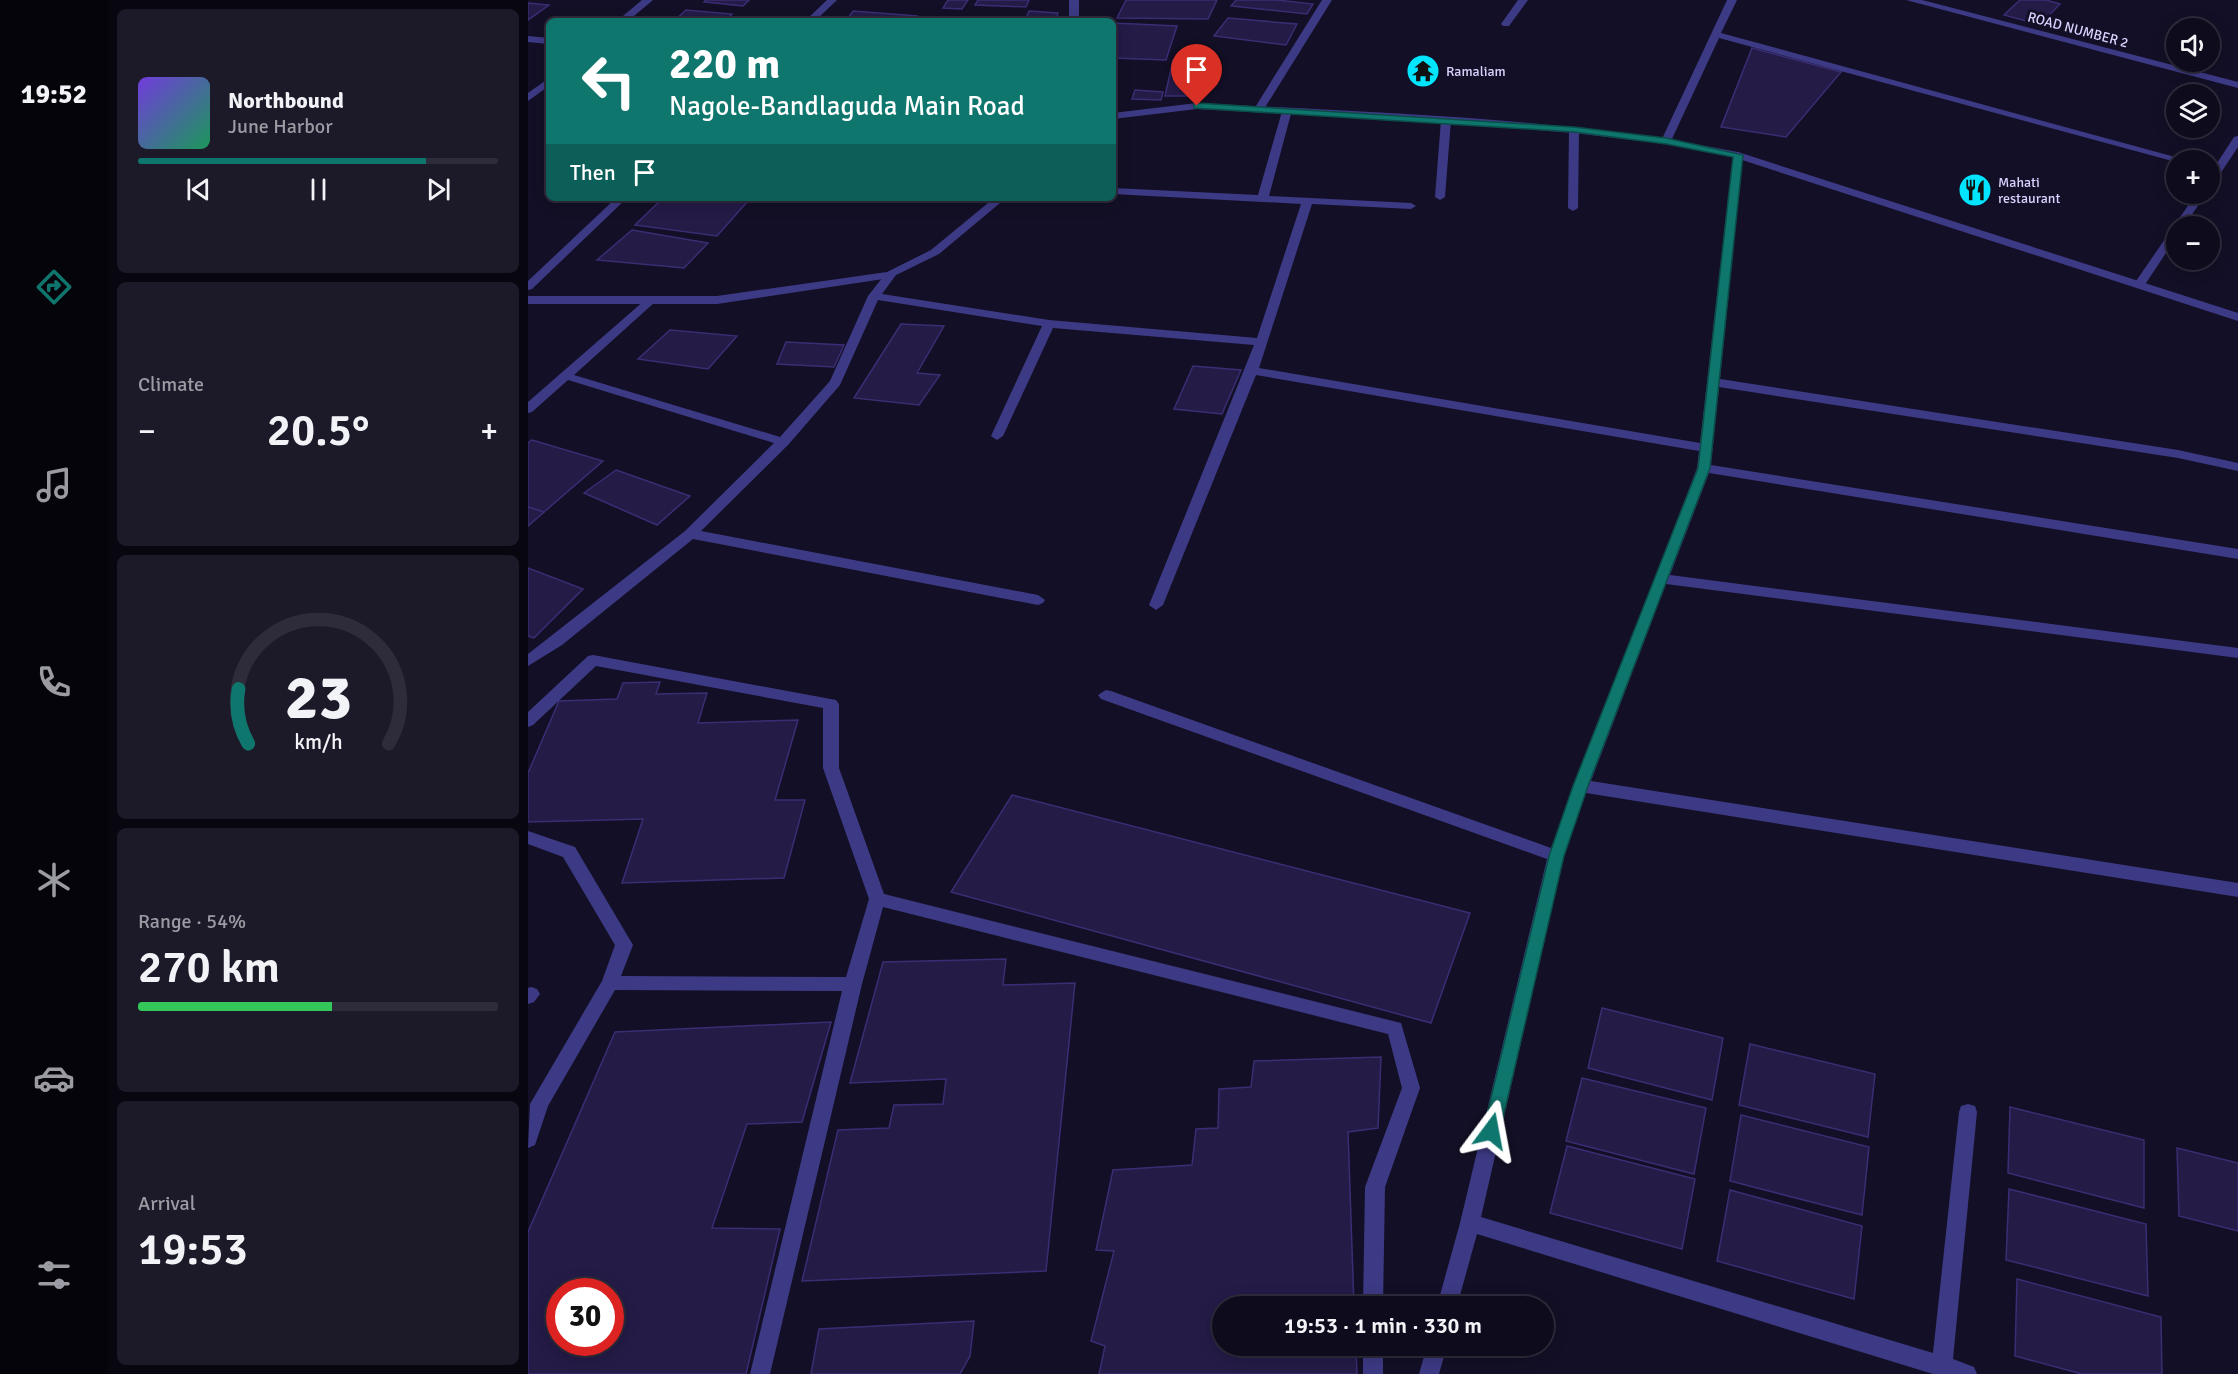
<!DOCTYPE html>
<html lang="en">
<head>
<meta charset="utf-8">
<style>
	body { margin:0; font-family:Signika,sans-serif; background:#1c1929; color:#f1f3f6; height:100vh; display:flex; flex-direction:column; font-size:22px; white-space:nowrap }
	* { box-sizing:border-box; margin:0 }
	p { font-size:20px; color:#9b9ba3 }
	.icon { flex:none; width:33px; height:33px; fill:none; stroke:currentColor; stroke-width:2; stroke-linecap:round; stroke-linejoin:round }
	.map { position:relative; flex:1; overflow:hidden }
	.side { display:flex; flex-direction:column; gap:9px; padding:9px; background:#08060f; width:420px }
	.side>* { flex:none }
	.guide { position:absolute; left:18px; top:18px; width:570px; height:183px; border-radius:9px; box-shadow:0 3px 15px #0003,0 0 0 2px #2e2b3b; background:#0f766e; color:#fff; overflow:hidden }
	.fabs { position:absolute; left:1638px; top:18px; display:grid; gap:12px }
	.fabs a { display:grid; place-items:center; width:54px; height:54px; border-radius:50%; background:#0e0b1c; box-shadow:0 3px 15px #0003,0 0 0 2px #2e2b3b; font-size:30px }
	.speed { position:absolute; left:18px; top:1278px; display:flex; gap:12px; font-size:30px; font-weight:700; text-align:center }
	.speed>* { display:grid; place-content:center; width:78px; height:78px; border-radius:50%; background:#0e0b1c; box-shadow:0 3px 15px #0003,0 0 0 2px #2e2b3b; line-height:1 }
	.speed .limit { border:9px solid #d22; background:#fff; color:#111 }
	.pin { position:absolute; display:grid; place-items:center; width:51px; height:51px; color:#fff; margin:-62px -26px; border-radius:50% 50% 50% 0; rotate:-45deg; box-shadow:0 0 6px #0007 }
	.pin .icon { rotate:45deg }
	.me { position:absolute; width:66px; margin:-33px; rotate:13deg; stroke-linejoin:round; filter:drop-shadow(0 0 4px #0008) }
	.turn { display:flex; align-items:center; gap:21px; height:126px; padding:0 24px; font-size:27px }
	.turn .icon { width:78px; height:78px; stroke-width:2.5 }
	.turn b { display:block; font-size:42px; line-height:51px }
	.then { display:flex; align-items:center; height:57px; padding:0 24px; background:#0003; gap:12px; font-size:22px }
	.big { font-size:45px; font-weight:600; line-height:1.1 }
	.side .widget { flex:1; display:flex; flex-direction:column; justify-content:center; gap:9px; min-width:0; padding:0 21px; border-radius:9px; background:#1c1929 }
	.side .dial { align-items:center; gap:0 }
	.dial svg { height:156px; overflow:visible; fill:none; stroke:#2e2b3b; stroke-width:7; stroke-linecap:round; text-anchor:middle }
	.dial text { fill:#f1f3f6; stroke:none }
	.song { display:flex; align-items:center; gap:18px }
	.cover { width:72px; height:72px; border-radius:9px; background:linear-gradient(135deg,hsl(260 70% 55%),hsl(150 70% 35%)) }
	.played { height:6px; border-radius:3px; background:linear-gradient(90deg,#0f766e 80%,#2e2b3b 80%) }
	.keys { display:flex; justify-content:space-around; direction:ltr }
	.heat { display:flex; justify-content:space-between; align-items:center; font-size:33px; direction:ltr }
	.charge { height:9px; border-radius:4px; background:linear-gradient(90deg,#34c759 54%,#2e2b3b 0) }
	.trip { position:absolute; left:684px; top:1296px; width:342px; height:60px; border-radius:30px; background:#0e0b1c; box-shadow:0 3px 15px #0003,0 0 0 2px #2e2b3b; font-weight:600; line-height:60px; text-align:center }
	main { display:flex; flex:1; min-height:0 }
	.menu { display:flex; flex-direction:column; width:108px; justify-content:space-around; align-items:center; background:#06040b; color:#9b9ba3 }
	.menu .icon { width:42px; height:42px }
	.menu .active { color:#0f766e }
	.menu b { font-size:27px; color:#f1f3f6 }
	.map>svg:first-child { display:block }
	.building { fill:#241b47; stroke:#3b2d73; stroke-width:1.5; fill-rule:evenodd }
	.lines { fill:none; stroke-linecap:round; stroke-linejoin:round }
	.minor { fill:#3d3a85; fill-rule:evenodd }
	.tertiary { fill:#3d3a85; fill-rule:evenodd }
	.route { fill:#0f766e; stroke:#0a4d48; stroke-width:1.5 }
	.labels { text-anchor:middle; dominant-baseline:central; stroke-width:6; stroke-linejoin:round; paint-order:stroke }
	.far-street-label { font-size:14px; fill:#d9d4ff; stroke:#130f26 }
	.far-poi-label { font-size:14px; fill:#d9d4ff; stroke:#130f26; text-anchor:start }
</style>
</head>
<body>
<main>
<nav class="menu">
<b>19:52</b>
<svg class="icon active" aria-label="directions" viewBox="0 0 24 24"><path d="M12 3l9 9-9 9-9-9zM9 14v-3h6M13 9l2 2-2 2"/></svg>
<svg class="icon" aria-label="music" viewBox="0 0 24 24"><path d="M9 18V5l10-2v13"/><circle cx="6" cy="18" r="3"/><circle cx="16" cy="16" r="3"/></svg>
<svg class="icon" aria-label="phone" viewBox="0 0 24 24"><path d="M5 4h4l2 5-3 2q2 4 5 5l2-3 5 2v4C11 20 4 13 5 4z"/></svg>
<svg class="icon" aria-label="climate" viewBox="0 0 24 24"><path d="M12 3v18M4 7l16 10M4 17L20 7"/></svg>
<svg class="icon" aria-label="car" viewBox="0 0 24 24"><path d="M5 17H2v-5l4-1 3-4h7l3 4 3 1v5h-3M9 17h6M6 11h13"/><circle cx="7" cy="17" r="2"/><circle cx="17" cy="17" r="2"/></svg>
<svg class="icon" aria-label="filters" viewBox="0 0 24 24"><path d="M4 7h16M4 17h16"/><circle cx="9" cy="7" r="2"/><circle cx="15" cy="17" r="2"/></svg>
</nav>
<section class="side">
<div class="widget">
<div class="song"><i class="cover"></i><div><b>Northbound</b><p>June Harbor</p></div></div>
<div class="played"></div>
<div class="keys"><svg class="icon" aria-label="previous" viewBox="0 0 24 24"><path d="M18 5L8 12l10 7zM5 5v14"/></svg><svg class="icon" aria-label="pause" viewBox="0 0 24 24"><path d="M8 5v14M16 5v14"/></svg><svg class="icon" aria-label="next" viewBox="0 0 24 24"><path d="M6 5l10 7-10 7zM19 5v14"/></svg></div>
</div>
<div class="widget"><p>Climate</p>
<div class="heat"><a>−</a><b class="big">20.5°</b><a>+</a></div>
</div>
<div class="widget dial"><svg viewBox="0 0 100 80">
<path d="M14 69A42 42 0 1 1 86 69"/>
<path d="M14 69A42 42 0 0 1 9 41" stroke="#0f766e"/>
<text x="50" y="56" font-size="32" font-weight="700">23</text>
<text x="50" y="72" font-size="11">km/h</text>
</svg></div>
<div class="widget"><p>Range · 54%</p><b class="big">270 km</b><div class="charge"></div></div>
<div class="widget"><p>Arrival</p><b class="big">19:53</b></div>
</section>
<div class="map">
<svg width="1710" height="1374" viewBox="0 0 1710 1374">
	<rect width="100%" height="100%" fill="#130f26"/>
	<g class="building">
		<path d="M 178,0 L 221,0 L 215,6 L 176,2 Z"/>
		<path d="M 420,0 L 440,0 L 434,9 L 415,8 Z"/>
		<path d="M 450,0 L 501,0 L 498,7 L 447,5 Z"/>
		<path d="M 598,0 L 689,0 L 680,19 L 589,18 Z"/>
		<path d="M 708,0 L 749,0 L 785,4 L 779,14 L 703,6 Z"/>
		<path d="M 1492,0 L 1518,0 L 1532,4 L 1512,25 L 1476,15 Z"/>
		<path d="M 0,3 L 21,5 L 0,20 Z"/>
		<path d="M 158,10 L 204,14 L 197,21 L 146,21 Z"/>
		<path d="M 325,11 L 389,16 L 386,21 L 318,21 Z"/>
		<path d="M 501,11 L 530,13 L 528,21 L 497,21 Z"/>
		<path d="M 392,17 L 440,19 L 390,21 Z"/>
		<path d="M 700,18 L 769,24 L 758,45 L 686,36 Z"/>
		<path d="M 585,23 L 649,26 L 638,60 L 585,58 Z"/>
		<path d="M 1224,48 L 1313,72 L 1258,137 L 1193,127 Z"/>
		<path d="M 645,60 L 677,60 L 670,96 L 637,96 Z"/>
		<path d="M 607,90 L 635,92 L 633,100 L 604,99 Z"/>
		<path d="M 135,198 L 188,198 L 219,202 L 189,236 L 107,225 Z"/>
		<path d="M 104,230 L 180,243 L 156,268 L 69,260 Z"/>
		<path d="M 373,324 L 416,326 L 389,373 L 412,375 L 391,405 L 326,398 Z"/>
		<path d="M 142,330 L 209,336 L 180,369 L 110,359 Z"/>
		<path d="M 258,342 L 316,345 L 306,367 L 249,364 Z"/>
		<path d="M 665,366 L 713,370 L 694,414 L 646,409 Z"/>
		<path d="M 4,440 L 75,461 L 16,512 L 0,507 L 0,443 Z"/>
		<path d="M 88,470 L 162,496 L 129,525 L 56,493 Z"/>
		<path d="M 0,507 L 16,512 L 0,526 Z"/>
		<path d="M 0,568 L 55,589 L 6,638 L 0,636 Z"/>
		<path d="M 132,682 L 128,694 L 179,693 L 170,723 L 270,720 L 247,800 L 277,800 L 256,878 L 94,883 L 115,819 L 0,822 L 0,773 L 31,701 L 89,699 L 95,683 Z"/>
		<path d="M 484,795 L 942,913 L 903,1023 L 423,892 Z"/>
		<path d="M 478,959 L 475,985 L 547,983 L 518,1271 L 274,1281 L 310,1130 L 361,1128 L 366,1105 L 415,1104 L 418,1079 L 322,1083 L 355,962 Z"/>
		<path d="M 1074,1008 L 1195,1038 L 1184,1100 L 1060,1068 Z"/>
		<path d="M 303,1022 L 274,1122 L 219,1124 L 184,1228 L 252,1229 L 218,1374 L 0,1374 L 0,1232 L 87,1032 ZM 32,1292 L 82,1292 L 82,1342 L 32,1342 Z"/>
		<path d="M 1222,1044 L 1347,1074 L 1340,1137 L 1211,1105 Z"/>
		<path d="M 853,1057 L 850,1128 L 820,1132 L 826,1306 L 694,1306 L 694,1346 L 828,1346 L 829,1374 L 571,1374 L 577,1346 L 563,1341 L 586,1251 L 568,1250 L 585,1170 L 664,1165 L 668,1129 L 690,1128 L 691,1089 L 723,1087 L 726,1061 Z"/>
		<path d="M 1054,1078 L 1178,1108 L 1166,1174 L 1038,1141 Z"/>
		<path d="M 1482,1107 L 1616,1140 L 1616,1208 L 1480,1173 Z"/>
		<path d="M 1213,1115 L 1341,1147 L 1334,1215 L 1202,1181 Z"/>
		<path d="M 1039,1146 L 1167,1179 L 1154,1249 L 1022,1213 Z"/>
		<path d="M 1649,1148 L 1710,1163 L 1710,1231 L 1651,1216 Z"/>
		<path d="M 1481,1189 L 1618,1224 L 1620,1296 L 1478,1260 Z"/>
		<path d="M 1202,1190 L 1334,1226 L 1326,1299 L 1189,1261 Z"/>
		<path d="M 1489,1279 L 1633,1317 L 1634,1374 L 1554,1374 L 1487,1356 Z"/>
		<path d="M 446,1321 L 442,1356 L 432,1374 L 283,1374 L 291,1329 Z"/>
	</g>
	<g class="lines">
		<g class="minor">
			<path d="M 114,0 L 125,0 L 100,21 L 89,21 Z"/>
			<path d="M 299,0 L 309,0 L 287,21 L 277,21 Z"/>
			<path d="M 794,0 L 804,0 L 736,109 L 727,111 L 726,109 Z"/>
			<path d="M 990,0 L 1000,0 L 981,26 L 975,26 L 973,24 Z"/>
			<path d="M 1199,0 L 1209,0 L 1193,33 L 1658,160 L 1648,162 L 1191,38 L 1143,141 L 1134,143 L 1133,141 Z"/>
			<path d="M 1378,0 L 1394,0 L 1710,82 L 1710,88 Z"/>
			<path d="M 0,36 L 21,38 L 21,44 L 0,42 Z"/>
			<path d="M 21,78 L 21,86 L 0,101 L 0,93 Z"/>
			<path d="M 755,108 L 764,110 L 741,196 L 883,203 L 888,206 L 883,209 L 784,204 L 731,368 L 1172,443 L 1205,155 L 1210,152 L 1215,155 L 1192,379 L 1650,450 L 1710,463 L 1710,471 L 1650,458 L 1191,387 L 1183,465 L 1710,549 L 1710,559 L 1181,473 L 1142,575 L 1710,648 L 1710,658 L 1138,584 L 1063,781 L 1710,883 L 1710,897 L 1058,793 L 1036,856 L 953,1217 L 1405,1353 L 1431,1112 L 1433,1106 L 1440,1104 L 1447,1106 L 1449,1112 L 1425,1359 L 1446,1367 L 1449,1374 L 1405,1374 L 949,1234 L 929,1306 L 909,1306 L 932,1223 L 1019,859 L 573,699 L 570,695 L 578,690 L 583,691 L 1023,848 L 1169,468 L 1171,451 L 728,375 L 635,605 L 628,610 L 621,605 L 726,345 L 525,328 L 475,436 L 469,440 L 463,436 L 514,326 L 350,300 L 312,385 L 260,445 L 173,531 L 510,595 L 517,600 L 515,603 L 510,605 L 165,539 L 34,645 L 0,666 L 0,654 L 157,531 L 246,443 L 40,380 L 4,412 L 0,413 L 0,402 L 117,300 L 121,298 L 127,302 L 46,375 L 252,437 L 302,381 L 340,296 L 358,273 L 362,272 L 368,275 L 354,294 L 521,320 L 729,338 L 773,204 L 585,194 L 585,188 L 730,195 Z"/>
			<path d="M 918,117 L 923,120 L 917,197 L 912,200 L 907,197 L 913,120 Z"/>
			<path d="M 1046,127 L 1051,130 L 1050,208 L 1045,211 L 1040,208 L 1041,130 Z"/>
			<path d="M 1710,136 L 1710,147 L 1686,183 L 1682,184 L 1682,174 L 1706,137 Z"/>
			<path d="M 1668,194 L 1678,194 L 1656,226 L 1648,226 L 1648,238 L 1616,286 L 1608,286 L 1606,284 Z"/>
			<path d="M 88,198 L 99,198 L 4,289 L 0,290 L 0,281 Z"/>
			<path d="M 65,655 L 308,700 L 311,704 L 311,768 L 356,894 L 873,1023 L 892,1088 L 857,1187 L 855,1306 L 835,1306 L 837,1187 L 874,1088 L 860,1034 L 355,907 L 334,984 L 242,1374 L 222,1374 L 314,991 L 87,990 L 20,1106 L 7,1145 L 0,1148 L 2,1104 L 74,981 L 87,945 L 35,857 L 0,844 L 0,831 L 47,847 L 105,945 L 93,976 L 318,977 L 341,899 L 295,768 L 295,708 L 68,666 L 5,725 L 0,727 L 0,712 L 60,656 Z"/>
			<path d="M 3,987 L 9,989 L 12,994 L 6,1002 L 0,1004 L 0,988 Z"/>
			<rect x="835" y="1346" width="20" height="28"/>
			<path d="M 899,1346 L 919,1346 L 911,1374 L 891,1374 Z"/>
		</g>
		<g class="tertiary">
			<rect x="541" y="0" width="10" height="21"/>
			<path d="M 669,103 C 850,113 1032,117 1210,152 L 1710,313 L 1710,321 L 1208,158 L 1138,144 L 1046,133 L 918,123 L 669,109 L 585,119 L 585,113 Z"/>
			<path d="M 466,198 L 478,198 L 411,254 L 362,278 L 189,304 L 0,304 L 0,296 L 189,296 L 359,272 L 403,250 Z"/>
		</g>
	</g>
	<path class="route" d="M 669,103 L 1046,127 L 1138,138 L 1215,155 L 1182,468 L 1060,786 L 1036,856 L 972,1131 L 969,1136 L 963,1139 L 957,1136 L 955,1131 L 1021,856 L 1045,786 L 1170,468 L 1205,157 L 1138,144 L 1046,132 L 666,108 L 666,104 Z"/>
	<defs>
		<g id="temple-disc" transform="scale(1.725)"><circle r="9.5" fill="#00e5ff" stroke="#130f26"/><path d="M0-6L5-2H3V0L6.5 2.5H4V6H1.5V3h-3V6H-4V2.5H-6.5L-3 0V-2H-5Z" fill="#111"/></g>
		<g id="restaurant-disc" transform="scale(1.725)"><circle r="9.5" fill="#00e5ff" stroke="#130f26"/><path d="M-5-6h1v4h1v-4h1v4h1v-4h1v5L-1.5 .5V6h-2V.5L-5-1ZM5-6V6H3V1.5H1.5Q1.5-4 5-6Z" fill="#111"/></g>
	</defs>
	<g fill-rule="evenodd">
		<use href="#temple-disc" x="895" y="71"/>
		<use href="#restaurant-disc" x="1447" y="190"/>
	</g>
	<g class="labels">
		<g class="far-street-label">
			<text transform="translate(1550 30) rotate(15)">ROAD NUMBER 2</text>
		</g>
		<g class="far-poi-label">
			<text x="918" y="71">Ramaliam</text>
			<text x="1470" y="182">Mahati<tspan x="1470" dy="16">restaurant</tspan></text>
		</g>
	</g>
</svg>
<div class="fabs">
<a><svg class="icon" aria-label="sound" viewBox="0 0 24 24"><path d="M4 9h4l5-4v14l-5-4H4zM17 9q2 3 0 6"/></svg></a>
<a><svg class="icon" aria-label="layers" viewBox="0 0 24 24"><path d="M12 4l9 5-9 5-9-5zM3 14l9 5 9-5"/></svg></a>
<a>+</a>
<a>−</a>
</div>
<div class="speed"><div class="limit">30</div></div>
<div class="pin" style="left:669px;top:106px;background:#d93025"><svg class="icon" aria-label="arrive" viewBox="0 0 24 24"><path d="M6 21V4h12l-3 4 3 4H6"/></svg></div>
<svg class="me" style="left:963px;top:1131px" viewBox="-20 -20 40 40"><path d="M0-17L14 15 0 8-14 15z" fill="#0f766e" stroke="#fff" stroke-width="4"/></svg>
<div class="trip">19:53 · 1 min · 330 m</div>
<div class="guide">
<div class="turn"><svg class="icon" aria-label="left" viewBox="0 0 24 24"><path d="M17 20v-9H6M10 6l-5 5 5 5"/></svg><div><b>220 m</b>Nagole-Bandlaguda Main Road</div></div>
<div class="then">Then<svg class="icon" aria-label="arrive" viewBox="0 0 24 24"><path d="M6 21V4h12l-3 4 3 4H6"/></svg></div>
</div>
</div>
</main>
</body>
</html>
